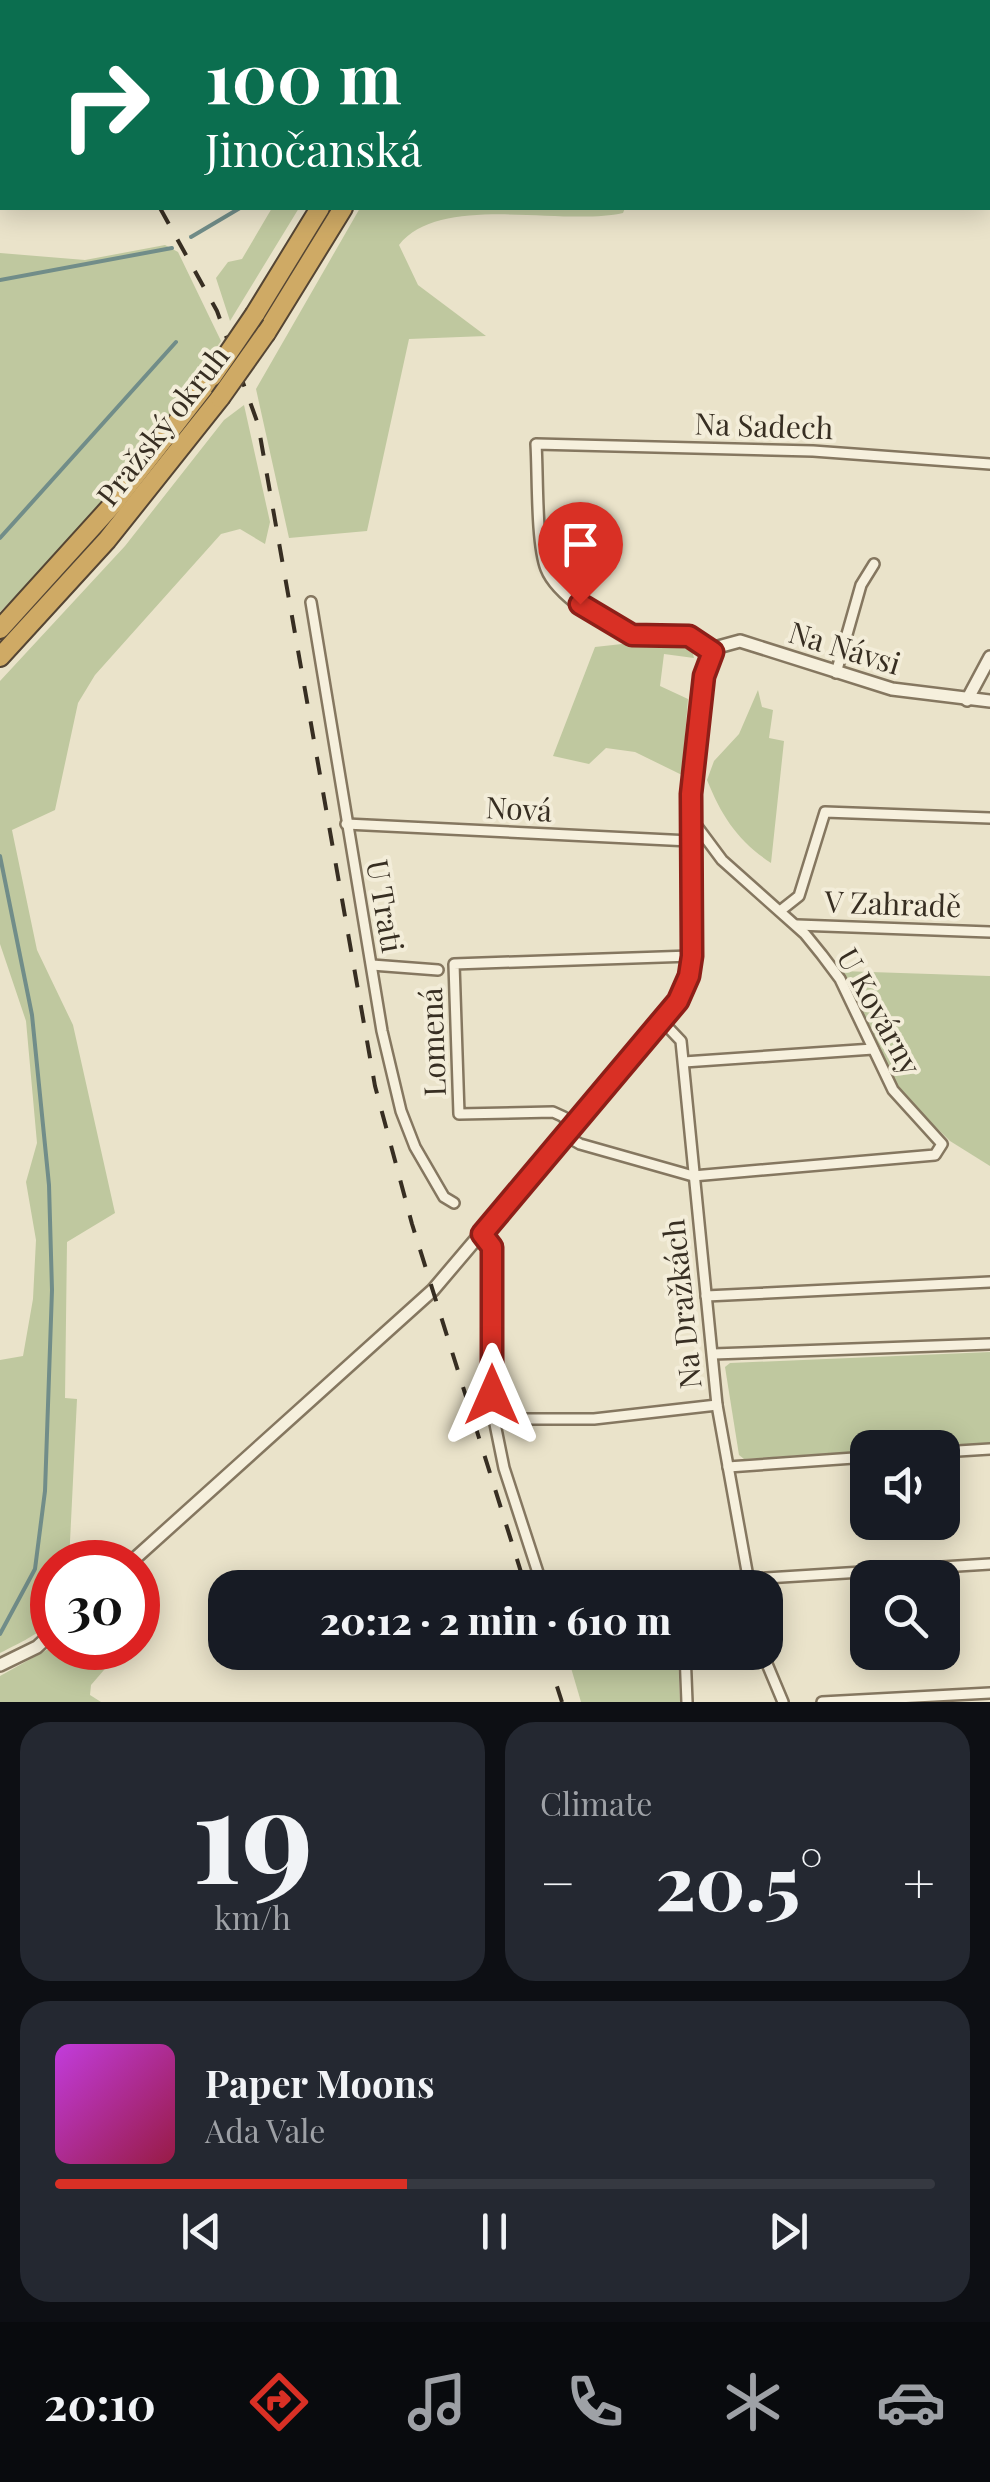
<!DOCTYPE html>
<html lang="en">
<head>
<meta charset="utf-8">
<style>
	body { margin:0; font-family:"Playfair Display",serif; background:#242831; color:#f1f3f6; height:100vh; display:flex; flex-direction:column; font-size:38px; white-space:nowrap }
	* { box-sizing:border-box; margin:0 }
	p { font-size:32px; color:#9ea1a6 }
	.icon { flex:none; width:55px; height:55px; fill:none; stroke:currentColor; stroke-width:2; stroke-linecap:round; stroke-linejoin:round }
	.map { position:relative; height:1702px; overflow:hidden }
	.panel { display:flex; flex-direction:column; gap:20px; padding:20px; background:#0d0f14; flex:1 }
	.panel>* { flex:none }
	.hud { position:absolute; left:0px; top:0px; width:990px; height:210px; box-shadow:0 5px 25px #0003; background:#0b6e4f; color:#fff; overflow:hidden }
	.fabs { position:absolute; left:850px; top:1430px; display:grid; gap:20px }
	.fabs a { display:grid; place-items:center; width:110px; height:110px; border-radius:20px; background:#171b24; box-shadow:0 5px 25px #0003; font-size:50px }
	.speed { position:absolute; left:30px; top:1540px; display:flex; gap:20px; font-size:50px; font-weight:700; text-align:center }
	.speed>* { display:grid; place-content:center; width:130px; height:130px; border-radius:50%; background:#171b24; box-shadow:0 5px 25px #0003; line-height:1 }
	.speed .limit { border:15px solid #d22; background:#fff; color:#111 }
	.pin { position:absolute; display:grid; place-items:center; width:85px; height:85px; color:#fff; margin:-102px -42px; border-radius:50% 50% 50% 0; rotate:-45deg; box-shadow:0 0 10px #0007 }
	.pin .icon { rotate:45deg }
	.me { position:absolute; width:110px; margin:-55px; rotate:0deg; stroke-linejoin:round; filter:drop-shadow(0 0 8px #0008) }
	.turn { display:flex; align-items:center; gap:35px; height:210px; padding:0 40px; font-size:45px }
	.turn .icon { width:130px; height:130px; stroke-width:2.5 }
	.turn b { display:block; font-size:70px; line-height:85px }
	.big { font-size:75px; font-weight:800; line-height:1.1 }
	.panel .card { flex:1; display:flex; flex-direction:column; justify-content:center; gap:15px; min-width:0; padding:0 35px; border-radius:30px; background:#242831 }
	.panel .dial { align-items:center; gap:0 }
	.dial b { font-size:130px; line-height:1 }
	.song { display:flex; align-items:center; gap:30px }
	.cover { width:120px; height:120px; border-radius:15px; background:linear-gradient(135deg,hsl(290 70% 55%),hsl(340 70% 35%)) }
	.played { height:10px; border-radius:5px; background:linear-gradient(90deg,#d93025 40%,#363941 40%) }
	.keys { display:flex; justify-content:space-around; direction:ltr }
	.heat { display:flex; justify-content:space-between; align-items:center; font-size:55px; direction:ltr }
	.panel .tiles { flex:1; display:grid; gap:20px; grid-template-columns:1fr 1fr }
	.card:last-child { grid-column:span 2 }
	.trip { position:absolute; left:208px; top:1570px; width:575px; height:100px; border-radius:30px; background:#171b24; box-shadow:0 5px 25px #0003; font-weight:800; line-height:100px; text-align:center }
	.menu { display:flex; height:160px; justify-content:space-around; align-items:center; background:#090b0e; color:#9ea1a6 }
	.menu .icon { width:70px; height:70px }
	.menu .active { color:#d93025 }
	.menu b { font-size:45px; color:#f1f3f6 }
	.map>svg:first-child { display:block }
	.green { fill:#bfc89f }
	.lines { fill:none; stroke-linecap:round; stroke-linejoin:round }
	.stream { stroke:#718d89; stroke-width:4 }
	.minor-casing { stroke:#857760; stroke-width:14 }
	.tertiary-casing { stroke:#857760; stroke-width:16 }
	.motorway-casing { stroke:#544534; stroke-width:22 }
	.minor { stroke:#f6f0dd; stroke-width:9 }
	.tertiary { stroke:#f6f0dd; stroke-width:11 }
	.motorway { stroke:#cfaa65; stroke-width:18 }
	.rail { stroke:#372e22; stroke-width:4; stroke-dasharray:18 18; stroke-linecap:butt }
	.motorway-bridge-casing { stroke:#544534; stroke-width:22; stroke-linecap:butt }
	.motorway-bridge { stroke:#cfaa65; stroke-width:18 }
	.route-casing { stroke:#8d1f18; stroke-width:25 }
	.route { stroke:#d93025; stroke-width:18 }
	.labels { text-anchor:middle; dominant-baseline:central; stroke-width:8; stroke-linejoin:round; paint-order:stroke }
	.street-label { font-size:30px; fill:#372e22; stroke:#f3edd9 }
</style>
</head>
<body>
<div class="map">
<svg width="990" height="1702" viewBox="0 0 990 1702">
	<rect width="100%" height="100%" fill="#eae3ca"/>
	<g class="green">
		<path d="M 272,208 L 299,208 L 230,321 L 216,278 L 228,262 L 242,259 Z"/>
		<path d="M 360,208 L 625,208 L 623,213 C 563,227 441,192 399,245 L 418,285 L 486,336 L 409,339 L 367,531 L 289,538 L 256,389 Z"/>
		<path d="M 165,245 L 178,252 L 221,341 L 118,490 L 0,612 L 0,253 L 85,260 Z"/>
		<path d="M 244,405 L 270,522 L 265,544 L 240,529 L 221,534 L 95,675 L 78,703 L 55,810 L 12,830 L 37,950 L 73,1025 L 115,1213 L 67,1242 L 65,1398 L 77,1399 L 69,1562 L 52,1562 C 52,1628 59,1623 0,1653 L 0,1360 L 23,1356 L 33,1299 L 36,1240 L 26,1182 L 37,1143 L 26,1021 L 0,944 L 0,681 L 125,546 L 224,420 Z"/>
		<path d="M 631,643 L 691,646 L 694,658 L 664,654 L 660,686 L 688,699 L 682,775 L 635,752 L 606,748 L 589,764 L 553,756 L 595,647 Z"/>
		<path d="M 758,690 L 762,707 L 773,710 L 769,738 L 784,741 L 771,863 C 738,841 722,817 707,780 L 714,761 L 739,734 Z"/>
		<path d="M 841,971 L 990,976 L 990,1166 L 950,1141 L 899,1091 Z"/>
		<path d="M 990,1352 L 990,1443 L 744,1459 L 739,1455 L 725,1367 L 730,1363 Z"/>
		<path d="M 52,1647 L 123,1648 L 91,1685 L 90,1695 L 101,1702 L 0,1702 L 0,1676 Z"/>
		<path d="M 673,1652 L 678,1656 L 680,1702 L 581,1702 L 569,1661 L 572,1657 Z"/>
	</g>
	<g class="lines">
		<g class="stream">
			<path d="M 191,237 L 240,208"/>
			<path d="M 0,280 L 172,248"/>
			<path d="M 0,538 L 176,342"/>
			<path d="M 0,856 L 32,1015 L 49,1185 L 52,1290 L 45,1491 L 35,1569 L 0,1634"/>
		</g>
		<g class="minor-casing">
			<g id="minor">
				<path d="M 311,602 L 382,1031 L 401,1111 L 415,1147 L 444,1197 L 454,1203"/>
				<path d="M 713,652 C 686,628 663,643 632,635 C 606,628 556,595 546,569 C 536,543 538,475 536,444 L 813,451 L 990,464"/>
				<path d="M 836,673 L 861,585 L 874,564"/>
				<path d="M 690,817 L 722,860 L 805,934 L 822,955 L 840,979 L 893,1090 L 942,1144 L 935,1155 L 693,1176 L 580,1144 L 573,1140 L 564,1117 L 553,1112 L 459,1114 L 454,964 L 691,956"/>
				<path d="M 346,824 L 690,841"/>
				<path d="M 780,911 L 799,896 L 825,812 L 990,818"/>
				<path d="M 797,925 L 990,932"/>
				<path d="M 372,965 L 438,970"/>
				<path d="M 662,1021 L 681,1041 L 717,1405 L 750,1588"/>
				<path d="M 684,1062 L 873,1049"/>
				<path d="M 483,1235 L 492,1247 L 494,1419 L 504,1468 L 543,1588"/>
				<path d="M 706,1296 L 990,1282"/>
				<path d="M 713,1354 L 990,1344"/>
				<path d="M 494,1419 L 594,1419 L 717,1405"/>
				<path d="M 942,1452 L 990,1449"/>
				<path d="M 728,1467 L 868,1457"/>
				<path d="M 749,1579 L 990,1564"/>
				<path d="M 685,1652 L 687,1702"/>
				<path d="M 762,1652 L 783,1702"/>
				<path d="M 822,1702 L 990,1693"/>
			</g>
		</g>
		<g class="tertiary-casing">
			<g id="tertiary">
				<path d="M 967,700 L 990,657"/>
				<path d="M 131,1562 L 433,1290 L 678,1001 L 689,976 L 691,956 C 693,893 682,690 718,647 L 740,641 L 892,689 L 990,701"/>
				<path d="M 0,1665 L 37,1647 L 52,1633"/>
			</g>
		</g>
		<g class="motorway-casing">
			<g id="motorway">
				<path d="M 421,2 L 422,0"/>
				<path d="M 443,2 L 444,0"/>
				<path d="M 255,314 L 320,208"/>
				<path d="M 266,333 L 343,208"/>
				<path d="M 0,629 L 115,502 L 212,377"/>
				<path d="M 0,657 L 107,540 L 220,398"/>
			</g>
		</g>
		<use href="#minor" class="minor"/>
		<use href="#tertiary" class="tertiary"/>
		<use href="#motorway" class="motorway"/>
		<g class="rail">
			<path d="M 12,0 L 14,2"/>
			<path d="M 160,208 L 217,311 L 258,424 L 375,1086 L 412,1224 L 526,1588"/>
			<path d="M 546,1652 L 562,1702"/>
		</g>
		<g class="motorway-bridge-casing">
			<g id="motorway-bridge">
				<path d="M 212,377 L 255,314"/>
				<path d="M 220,398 L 266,333"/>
			</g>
		</g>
		<use href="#motorway-bridge" class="motorway-bridge"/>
	</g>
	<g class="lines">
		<g class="route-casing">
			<path id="route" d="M 492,1395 L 492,1247 L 482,1234 L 678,1001 L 689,976 L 692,956 L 691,794 L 704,676 L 713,652 L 689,636 L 632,635 L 580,604"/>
		</g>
		<use href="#route" class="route"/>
	</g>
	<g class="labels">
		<g class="street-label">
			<text transform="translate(162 425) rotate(-52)">Pražský okruh</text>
			<text transform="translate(764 425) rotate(2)">Na Sadech</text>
			<text transform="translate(845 647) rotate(17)">Na Návsi</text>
			<text transform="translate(519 808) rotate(3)">Nová</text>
			<text transform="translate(893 903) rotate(2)">V Zahradě</text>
			<text transform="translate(386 906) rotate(80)">U Trati</text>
			<text transform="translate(880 1011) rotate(61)">U Kovárny</text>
			<text transform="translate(432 1042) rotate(-92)">Lomená</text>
			<text transform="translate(681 1304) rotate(-96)">Na Dražkách</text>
		</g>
	</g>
</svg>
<div class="fabs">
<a><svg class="icon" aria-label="sound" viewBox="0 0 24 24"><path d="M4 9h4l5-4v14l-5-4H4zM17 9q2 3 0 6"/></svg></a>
<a><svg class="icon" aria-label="search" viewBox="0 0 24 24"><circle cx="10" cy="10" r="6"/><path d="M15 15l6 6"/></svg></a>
</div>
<div class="speed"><div class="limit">30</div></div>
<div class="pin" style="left:580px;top:604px;background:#d93025"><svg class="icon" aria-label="arrive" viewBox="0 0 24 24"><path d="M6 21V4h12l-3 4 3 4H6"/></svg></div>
<svg class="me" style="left:492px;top:1395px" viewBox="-20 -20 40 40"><path d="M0-17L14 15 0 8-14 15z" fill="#d93025" stroke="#fff" stroke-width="4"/></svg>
<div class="trip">20:12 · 2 min · 610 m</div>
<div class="hud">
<div class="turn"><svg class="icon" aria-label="right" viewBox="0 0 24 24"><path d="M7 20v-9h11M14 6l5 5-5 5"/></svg><div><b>100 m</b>Jinočanská</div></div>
</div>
</div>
<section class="panel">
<div class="tiles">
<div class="card dial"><b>19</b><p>km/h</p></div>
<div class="card"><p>Climate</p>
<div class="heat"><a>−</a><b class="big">20.5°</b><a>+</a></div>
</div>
<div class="card">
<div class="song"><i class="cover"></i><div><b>Paper Moons</b><p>Ada Vale</p></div></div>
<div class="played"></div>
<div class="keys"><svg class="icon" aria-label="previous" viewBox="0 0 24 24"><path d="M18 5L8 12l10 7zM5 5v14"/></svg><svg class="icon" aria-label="pause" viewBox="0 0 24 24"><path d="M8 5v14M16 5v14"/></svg><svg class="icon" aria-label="next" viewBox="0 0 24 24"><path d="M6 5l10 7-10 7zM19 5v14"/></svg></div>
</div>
</div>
</section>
<nav class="menu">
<b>20:10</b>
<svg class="icon active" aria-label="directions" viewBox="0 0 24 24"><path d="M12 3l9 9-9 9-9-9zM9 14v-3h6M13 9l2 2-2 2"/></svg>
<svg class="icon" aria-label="music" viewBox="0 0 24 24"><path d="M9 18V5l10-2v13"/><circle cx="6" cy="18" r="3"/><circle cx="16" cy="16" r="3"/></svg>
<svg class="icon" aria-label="phone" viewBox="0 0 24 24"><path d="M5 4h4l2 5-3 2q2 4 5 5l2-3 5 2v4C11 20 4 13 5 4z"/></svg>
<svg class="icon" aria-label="climate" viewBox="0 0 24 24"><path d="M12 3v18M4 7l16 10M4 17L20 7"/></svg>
<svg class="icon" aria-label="car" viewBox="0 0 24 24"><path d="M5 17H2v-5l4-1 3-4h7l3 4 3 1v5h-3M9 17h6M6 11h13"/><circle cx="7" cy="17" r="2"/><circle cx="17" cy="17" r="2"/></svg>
</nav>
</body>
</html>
